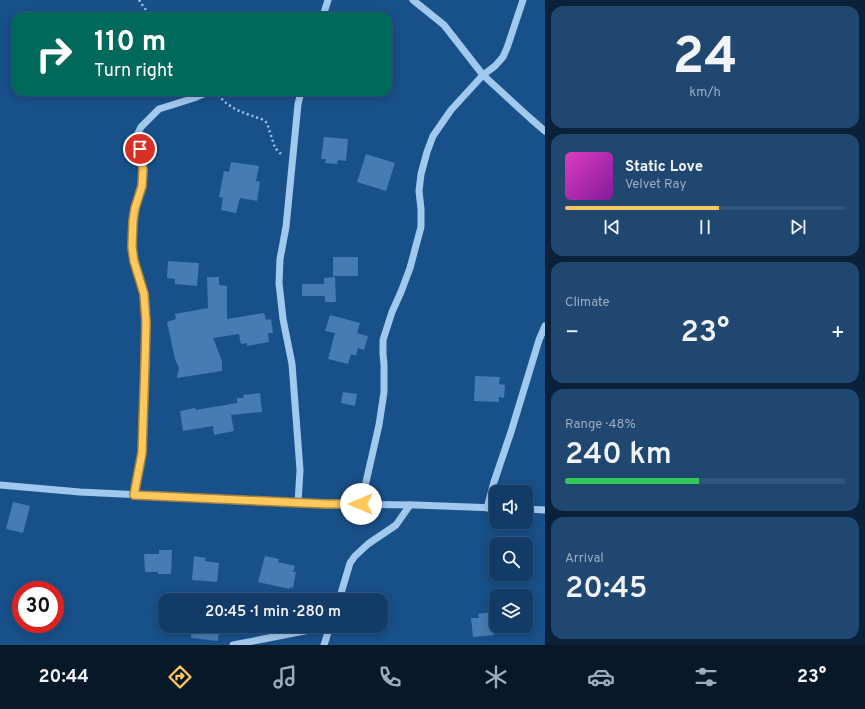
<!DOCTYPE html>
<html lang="en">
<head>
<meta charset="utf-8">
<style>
	body { margin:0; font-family:Overpass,sans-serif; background:#1f4770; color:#f1f3f6; height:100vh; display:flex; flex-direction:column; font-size:15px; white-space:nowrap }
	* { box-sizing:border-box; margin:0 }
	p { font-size:13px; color:#9cadc0 }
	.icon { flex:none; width:22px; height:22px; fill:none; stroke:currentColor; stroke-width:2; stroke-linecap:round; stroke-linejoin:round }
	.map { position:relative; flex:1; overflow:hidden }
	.drawer { display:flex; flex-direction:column; gap:6px; padding:6px; background:#0a2139; width:320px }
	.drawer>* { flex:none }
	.hud { position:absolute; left:12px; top:12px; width:380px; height:84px; border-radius:12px; box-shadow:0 2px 10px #0003,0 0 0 1px #31567b; background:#00695c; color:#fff; overflow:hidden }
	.buttons { position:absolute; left:489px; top:485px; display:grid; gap:8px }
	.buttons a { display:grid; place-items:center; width:44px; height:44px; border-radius:8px; background:#123c67; box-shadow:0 2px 10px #0003,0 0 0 1px #31567b; font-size:20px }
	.speed { position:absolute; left:12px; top:581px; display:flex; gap:8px; font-size:20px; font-weight:700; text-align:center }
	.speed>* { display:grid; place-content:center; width:52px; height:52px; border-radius:50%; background:#123c67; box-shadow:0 2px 10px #0003,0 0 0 1px #31567b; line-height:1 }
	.speed .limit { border:6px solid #d22; background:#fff; color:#111 }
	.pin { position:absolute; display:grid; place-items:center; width:34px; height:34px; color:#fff; margin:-17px; border:2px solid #fff; border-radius:50%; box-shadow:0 1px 4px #0007 }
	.me { position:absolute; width:44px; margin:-22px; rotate:270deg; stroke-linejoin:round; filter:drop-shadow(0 0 3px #0008) }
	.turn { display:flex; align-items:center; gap:14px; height:84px; padding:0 16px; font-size:18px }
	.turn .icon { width:52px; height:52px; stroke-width:2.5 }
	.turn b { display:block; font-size:28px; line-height:34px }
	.big { font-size:30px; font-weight:600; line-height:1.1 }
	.drawer .tile { flex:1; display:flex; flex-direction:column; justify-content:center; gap:6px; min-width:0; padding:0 14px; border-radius:12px; background:#1f4770 }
	.drawer .dial { align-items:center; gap:0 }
	.dial b { font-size:52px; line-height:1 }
	.song { display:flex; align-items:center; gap:12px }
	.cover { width:48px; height:48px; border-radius:6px; background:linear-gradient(135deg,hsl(310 70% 55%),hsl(290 70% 35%)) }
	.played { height:4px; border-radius:2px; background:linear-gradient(90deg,#ffc85d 55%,#31567b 55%) }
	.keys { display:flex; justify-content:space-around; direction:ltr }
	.heat { display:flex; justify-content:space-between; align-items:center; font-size:22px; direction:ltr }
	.charge { height:6px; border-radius:3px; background:linear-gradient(90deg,#34c759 48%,#31567b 0) }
	.trip { position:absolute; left:158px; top:593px; width:230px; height:40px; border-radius:12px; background:#123c67; box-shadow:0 2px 10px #0003,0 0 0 1px #31567b; font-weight:600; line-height:40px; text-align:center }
	.tabs { display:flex; height:64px; justify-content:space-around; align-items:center; background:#071829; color:#9cadc0 }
	.tabs .icon { width:28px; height:28px }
	.tabs .on { color:#ffc85d }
	.tabs b { font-size:18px; color:#f1f3f6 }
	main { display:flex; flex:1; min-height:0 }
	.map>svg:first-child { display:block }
	.building { fill:#457cb3 }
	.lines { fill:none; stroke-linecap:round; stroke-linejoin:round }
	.path { stroke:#a1c8ed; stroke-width:2.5; stroke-dasharray:2 3; stroke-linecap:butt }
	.minor { stroke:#a1c8ed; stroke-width:7 }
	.route-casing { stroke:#a6823c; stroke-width:10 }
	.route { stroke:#ffc85d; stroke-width:7 }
</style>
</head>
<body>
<main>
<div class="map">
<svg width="545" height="645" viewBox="0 0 545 645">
	<rect width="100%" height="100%" fill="#185089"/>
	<g class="building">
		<path d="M 324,137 L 348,139 L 346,161 L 338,160 L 337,164 L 325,163 L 326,159 L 321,159 Z"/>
		<path d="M 366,154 L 395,163 L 386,191 L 357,182 Z"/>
		<path d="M 231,162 L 259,166 L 256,181 L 260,182 L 257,201 L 240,198 L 236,213 L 221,210 L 223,198 L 219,197 L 224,171 L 229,172 Z"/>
		<rect x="333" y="257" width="25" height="19"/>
		<path d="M 168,261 L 199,263 L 197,286 L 175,284 L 175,279 L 167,278 Z"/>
		<path d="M 207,277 L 219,277 L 219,285 L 227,286 L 227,319 L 264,313 L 266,320 L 271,319 L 273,333 L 268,333 L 269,342 L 247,346 L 247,343 L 241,344 L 239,334 L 213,338 L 222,361 L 222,371 L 177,378 L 179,368 L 175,359 L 167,322 L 176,319 L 175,314 L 208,308 Z"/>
		<path d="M 335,277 L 336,302 L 325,302 L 325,296 L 302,296 L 302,284 L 324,284 L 324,278 Z"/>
		<path d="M 330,315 L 360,323 L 357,333 L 368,336 L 364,350 L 358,348 L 356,356 L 351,354 L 348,364 L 328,359 L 335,333 L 325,331 Z"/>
		<path d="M 475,376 L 500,377 L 499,384 L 505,385 L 504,398 L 499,397 L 499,402 L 474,401 Z"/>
		<path d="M 343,392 L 357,394 L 355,406 L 341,403 Z"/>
		<path d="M 260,393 L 262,412 L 231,415 L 234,431 L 214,435 L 213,426 L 183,431 L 180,411 L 195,408 L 196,410 L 237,403 L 237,398 L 244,398 L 243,395 Z"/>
		<path d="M 13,502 L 30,506 L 23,533 L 6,529 Z"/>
		<path d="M 159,550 L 172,550 L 171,574 L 158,574 L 158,572 L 145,572 L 144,554 L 159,554 Z"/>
		<path d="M 194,556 L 206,558 L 205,561 L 219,563 L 217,582 L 192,580 Z"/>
		<path d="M 265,556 L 279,559 L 278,562 L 295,566 L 293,572 L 296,572 L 293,588 L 290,587 L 290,589 L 258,582 Z"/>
		<path d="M 491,612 L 494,635 L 473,637 L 471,618 L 479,618 L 478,614 Z"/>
		<path d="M 192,626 L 219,626 L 218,641 L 191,638 Z"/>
	</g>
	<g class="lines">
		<g class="path">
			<path d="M 139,0 L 150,16"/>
			<path d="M 218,95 C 232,111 245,113 264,120 L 267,123 L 275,148 L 283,156"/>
		</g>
		<g class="minor">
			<path d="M 413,0 L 444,25 L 483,75 L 531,119 L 545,131"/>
			<path d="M 323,16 L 328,0"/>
			<path d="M 0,485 L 80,492 L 326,504 L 416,505 L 496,508"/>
			<path d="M 134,495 L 142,453 L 146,322 L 144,294 L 134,261 L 132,247 L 133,221 L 135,208 L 142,186 L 143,170 L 138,140 L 138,133 L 141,127 L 159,109 L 194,98 L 208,92"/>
			<path d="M 298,503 L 300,470 L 292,364 L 283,319 L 279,283 L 280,259 L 286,227 L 298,104 L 301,92"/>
			<path d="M 361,504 L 379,425 L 384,392 L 384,365 L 383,354 L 383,340 L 392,312 L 401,292 L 410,268 L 421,227 L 421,209 L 419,191 L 421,174 L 427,152 L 433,136 L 451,110 L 483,75 L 495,66 L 503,57 L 507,48 L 523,0"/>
			<path d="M 487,508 L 494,482 L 511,432 L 539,340 L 545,326"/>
			<path d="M 526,509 L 545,510"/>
			<path d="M 339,600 L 350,563 L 355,556 L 368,544 L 396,525 L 410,505"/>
			<path d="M 233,645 L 330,626"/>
			<path d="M 324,645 L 330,626"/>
		</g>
	</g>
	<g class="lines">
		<g class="route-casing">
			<path id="route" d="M 140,149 L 143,170 L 142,186 L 135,208 L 133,221 L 132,247 L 134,261 L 144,294 L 146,322 L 145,364 L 142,453 L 134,495 L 326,504 L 361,504"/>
		</g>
		<use href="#route" class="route"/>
	</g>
</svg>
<div class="buttons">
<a><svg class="icon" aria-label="sound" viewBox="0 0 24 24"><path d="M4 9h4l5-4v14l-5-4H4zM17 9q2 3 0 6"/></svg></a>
<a><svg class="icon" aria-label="search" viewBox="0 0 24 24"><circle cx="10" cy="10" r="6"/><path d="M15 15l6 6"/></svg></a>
<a><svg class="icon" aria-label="layers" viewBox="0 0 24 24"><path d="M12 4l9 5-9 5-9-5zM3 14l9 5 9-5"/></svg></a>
</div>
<div class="speed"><div class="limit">30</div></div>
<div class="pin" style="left:140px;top:149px;background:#d93025"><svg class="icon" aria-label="arrive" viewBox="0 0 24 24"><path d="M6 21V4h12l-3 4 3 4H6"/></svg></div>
<svg class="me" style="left:361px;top:504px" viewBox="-20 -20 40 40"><circle r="19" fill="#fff"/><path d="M0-13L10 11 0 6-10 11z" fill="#ffc85d"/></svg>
<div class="trip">20:45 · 1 min · 280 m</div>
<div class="hud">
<div class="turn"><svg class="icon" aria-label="right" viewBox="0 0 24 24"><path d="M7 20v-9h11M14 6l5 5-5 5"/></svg><div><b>110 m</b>Turn right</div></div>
</div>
</div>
<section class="drawer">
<div class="tile dial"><b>24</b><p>km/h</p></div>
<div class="tile">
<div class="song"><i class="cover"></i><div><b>Static Love</b><p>Velvet Ray</p></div></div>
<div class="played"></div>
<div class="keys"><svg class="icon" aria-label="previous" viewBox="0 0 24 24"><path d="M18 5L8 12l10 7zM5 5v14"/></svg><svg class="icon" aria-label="pause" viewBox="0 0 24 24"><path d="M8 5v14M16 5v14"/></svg><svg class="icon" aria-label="next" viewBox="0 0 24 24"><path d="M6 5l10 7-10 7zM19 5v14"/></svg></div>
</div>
<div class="tile"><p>Climate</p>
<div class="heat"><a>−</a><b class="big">23°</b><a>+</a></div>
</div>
<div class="tile"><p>Range · 48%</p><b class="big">240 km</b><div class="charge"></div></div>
<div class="tile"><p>Arrival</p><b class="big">20:45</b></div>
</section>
</main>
<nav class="tabs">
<b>20:44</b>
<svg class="icon on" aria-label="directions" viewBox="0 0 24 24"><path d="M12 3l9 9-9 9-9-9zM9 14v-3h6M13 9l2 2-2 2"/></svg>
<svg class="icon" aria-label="music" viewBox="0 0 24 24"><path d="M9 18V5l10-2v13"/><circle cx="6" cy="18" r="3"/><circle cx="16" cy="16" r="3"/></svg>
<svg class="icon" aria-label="phone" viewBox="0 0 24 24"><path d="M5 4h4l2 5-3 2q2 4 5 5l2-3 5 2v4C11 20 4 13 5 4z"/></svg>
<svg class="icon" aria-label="climate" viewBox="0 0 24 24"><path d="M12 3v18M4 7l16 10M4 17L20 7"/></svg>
<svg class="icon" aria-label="car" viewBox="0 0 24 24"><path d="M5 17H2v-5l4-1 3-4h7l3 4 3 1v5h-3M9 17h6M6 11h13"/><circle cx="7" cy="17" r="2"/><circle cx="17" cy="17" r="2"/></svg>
<svg class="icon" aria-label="filters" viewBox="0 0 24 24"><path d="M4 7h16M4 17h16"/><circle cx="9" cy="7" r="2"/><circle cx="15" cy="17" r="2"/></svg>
<b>23°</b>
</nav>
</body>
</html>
